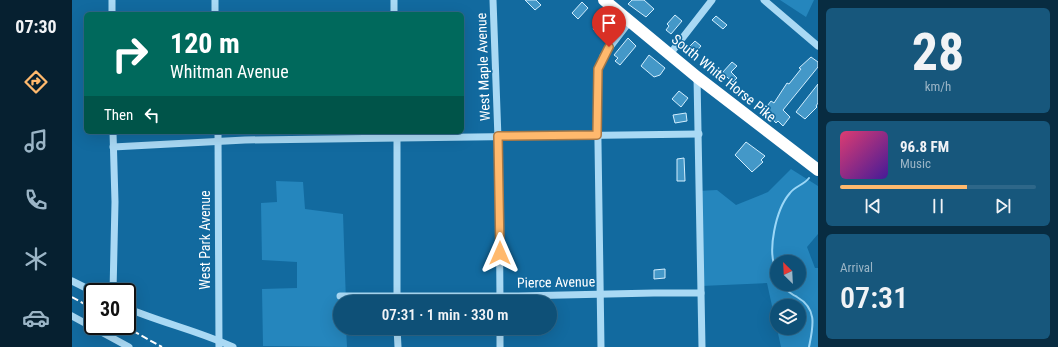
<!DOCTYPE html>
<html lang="en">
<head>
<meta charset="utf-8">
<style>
	body { margin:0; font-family:"Roboto Condensed",sans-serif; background:#17577c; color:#f1f3f6; height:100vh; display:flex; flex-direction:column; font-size:15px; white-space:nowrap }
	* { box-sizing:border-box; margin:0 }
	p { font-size:13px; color:#9bb5c6 }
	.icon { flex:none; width:22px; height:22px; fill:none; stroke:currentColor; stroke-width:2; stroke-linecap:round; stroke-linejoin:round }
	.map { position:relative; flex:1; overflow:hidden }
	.side { display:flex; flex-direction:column; gap:8px; padding:8px; background:#082c41; width:240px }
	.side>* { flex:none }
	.hud { position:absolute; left:12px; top:12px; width:380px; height:122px; border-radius:6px; box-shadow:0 4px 16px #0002,0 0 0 1px #2e6789; background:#00695c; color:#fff; overflow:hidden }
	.needle { width:26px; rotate:336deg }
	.controls { position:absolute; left:698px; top:255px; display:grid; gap:8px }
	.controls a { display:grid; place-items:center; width:36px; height:36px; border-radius:50%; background:#0e5077; box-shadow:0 4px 16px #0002,0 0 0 1px #2e6789; font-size:20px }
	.speed { position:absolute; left:12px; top:283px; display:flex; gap:8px; font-size:20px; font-weight:700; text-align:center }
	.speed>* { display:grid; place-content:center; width:52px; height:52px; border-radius:50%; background:#0e5077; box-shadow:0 4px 16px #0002,0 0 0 1px #2e6789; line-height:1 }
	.speed .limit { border:2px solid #111; border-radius:6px; background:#fff; color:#111 }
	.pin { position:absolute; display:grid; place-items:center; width:34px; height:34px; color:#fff; margin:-41px -17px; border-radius:50% 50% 50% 0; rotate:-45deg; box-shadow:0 0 4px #0007 }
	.pin .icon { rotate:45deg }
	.me { position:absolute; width:44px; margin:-22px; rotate:0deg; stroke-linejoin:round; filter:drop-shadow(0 0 3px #0008) }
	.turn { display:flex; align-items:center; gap:14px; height:84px; padding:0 20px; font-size:18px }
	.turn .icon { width:52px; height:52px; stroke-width:2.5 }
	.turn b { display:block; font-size:28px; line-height:34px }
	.then { display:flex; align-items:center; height:38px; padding:0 20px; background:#0003; gap:8px; font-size:15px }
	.big { font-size:30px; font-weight:600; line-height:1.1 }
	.side .widget { flex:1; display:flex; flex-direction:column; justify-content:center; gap:6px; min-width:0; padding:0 14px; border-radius:6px; background:#17577c }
	.side .dial { align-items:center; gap:0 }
	.dial b { font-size:52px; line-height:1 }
	.song { display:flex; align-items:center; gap:12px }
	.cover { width:48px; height:48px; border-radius:6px; background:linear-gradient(135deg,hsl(340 70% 55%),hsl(260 70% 35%)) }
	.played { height:4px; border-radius:2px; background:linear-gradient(90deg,#ffb96d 65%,#2e6789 65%) }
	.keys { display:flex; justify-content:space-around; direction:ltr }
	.trip { position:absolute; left:261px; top:295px; width:224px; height:40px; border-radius:20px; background:#0e5077; box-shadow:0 4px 16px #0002,0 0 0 1px #2e6789; font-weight:600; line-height:40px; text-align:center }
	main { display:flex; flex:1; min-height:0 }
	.dock { display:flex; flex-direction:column; width:72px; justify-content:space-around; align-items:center; background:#062030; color:#9bb5c6 }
	.dock .icon { width:28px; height:28px }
	.dock .active { color:#ffb96d }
	.dock b { font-size:18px; color:#f1f3f6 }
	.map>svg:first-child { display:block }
	.green { fill:#2586bd; fill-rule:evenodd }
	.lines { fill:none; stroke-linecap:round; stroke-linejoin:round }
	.stream { stroke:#9bd7f7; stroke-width:2 }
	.building { fill:#4498c8; stroke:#d2eefe }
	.minor { stroke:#a9d9f4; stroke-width:7 }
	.highway { stroke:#fff; stroke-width:12 }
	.rail { stroke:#fff; stroke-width:2; stroke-dasharray:7 3; stroke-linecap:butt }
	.route-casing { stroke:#a67847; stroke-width:10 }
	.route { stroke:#ffb96d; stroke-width:7 }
	.labels { text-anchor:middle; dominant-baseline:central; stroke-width:3; stroke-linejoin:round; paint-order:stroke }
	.street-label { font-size:14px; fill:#fff; stroke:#126a9f }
</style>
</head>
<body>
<main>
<nav class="dock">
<b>07:30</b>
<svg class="icon active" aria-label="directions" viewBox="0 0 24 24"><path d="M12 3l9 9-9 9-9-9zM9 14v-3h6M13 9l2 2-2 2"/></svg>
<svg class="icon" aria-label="music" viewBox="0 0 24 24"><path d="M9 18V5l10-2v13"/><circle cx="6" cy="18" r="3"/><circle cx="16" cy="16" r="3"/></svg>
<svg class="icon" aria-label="phone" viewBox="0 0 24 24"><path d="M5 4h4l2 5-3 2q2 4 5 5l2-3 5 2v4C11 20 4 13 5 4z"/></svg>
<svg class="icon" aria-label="climate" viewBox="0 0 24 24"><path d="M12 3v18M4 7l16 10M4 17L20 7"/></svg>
<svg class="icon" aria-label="car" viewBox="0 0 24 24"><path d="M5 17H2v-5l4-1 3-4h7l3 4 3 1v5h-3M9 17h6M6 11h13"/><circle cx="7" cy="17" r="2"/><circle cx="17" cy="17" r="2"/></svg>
</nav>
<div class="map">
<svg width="746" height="347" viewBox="0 0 746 347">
	<rect width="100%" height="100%" fill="#126a9f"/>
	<g class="green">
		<path d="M 708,0 L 742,0 L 734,17 Z"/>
		<path d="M 719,169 L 746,186 L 746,234 L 735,247 L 743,268 L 746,268 L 746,347 L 709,347 L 695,283 L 629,286 L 626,191 L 645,190 L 664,205 L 696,192 ZM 705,262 L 727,262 L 727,284 L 705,284 ZM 705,306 L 727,306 L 727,328 L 705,328 Z"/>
		<path d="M 204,181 L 231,182 L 233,209 L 271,214 L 274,302 L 268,302 L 268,328 L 274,328 L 275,347 L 191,346 L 190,289 L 225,288 L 225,262 L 190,260 L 189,203 L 205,202 Z"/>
	</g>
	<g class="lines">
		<g class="stream">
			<path d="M 705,271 C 694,253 704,209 718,193 C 723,186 732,185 737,178"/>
			<path d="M 712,284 C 714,291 718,293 725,297 C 746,309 741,327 737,347"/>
		</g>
	</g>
	<g class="building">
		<path d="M 453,0 L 464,0 L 469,5 L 463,10 Z"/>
		<path d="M 560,0 L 572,0 L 582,9 L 574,17 L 556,4 Z"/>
		<path d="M 510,2 L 516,8 L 506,19 L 500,13 Z"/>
		<path d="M 603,15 L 610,21 L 599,34 L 594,30 L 597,26 L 595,24 Z"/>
		<path d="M 644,16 L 655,25 L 651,29 L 640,20 Z"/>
		<path d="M 528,17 L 538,26 L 530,36 L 521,29 L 523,26 L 521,25 Z"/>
		<path d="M 556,38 L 564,46 L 548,65 L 543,61 L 546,58 L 542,55 Z"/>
		<path d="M 623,41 L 629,46 L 621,55 L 615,49 Z"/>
		<path d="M 577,55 L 593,68 L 588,75 L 582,77 L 569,66 Z"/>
		<path d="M 739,57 L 746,62 L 746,67 L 711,110 L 718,117 L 711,126 L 706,121 L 704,123 L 692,110 L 699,101 L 702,103 L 715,83 L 717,84 L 729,69 L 727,68 Z"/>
		<path d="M 660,62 L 665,66 L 659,72 L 665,78 L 661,82 L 650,73 Z"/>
		<path d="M 746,84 L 746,103 L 744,106 L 745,107 L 733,119 L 724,112 Z"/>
		<path d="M 607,91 L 616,98 L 609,107 L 600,99 Z"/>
		<path d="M 614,113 L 615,121 L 603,123 L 601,115 Z"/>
		<path d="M 674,142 L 693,156 L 689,160 L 691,162 L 680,172 L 663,155 Z"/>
		<path d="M 612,158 L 613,181 L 605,181 L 605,159 Z"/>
		<path d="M 593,269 L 593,278 L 582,279 L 582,270 Z"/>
	</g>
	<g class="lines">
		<g class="minor">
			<path d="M 40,0 L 40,14"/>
			<path d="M 143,0 L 143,14"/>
			<path d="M 322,0 L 322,14"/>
			<path d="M 421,0 L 427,166 L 428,302"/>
			<path d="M 692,0 L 746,46"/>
			<path d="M 598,54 L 640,0"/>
			<path d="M 625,77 L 630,347"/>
			<path d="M 146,132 L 147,347"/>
			<path d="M 325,132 L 325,302"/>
			<path d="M 41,147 L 173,140 L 627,134"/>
			<path d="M 0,281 L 22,292"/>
			<path d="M 41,292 L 43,202 L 41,132"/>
			<path d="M 268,296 L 446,296 L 582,293 L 629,293"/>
			<path d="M 55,308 C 90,323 127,331 161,347"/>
			<path d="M 0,316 L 57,347"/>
			<path d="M 325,328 L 326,347"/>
			<path d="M 428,328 L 428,347"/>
			<path d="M 529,347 L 525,75 L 531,56 L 558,21"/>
		</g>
		<path class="highway" d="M 532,0 L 625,77 L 746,170"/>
		<g class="rail">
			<path d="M 0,297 L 21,309"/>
			<path d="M 52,326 L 90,347"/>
		</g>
	</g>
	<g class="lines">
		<g class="route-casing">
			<path id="route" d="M 428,253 L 426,136 L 525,135 L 526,69 L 537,47"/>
		</g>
		<use href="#route" class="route"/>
	</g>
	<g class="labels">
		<g class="street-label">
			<text transform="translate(411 67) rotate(-92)">West Maple Avenue</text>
			<text transform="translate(652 78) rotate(39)">South White Horse Pike</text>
			<text transform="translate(133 240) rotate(-90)">West Park Avenue</text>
			<text transform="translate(484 282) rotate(-1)">Pierce Avenue</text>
		</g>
	</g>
</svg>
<div class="controls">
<a><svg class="needle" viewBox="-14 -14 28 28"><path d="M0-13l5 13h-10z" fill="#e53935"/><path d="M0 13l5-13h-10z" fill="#9bb5c6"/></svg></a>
<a><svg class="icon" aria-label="layers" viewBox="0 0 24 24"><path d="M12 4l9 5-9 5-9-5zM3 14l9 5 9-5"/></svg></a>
</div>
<div class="speed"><div class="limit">30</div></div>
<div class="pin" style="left:537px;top:47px;background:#d93025"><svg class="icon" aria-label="arrive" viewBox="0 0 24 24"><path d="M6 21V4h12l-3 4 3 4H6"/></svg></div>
<svg class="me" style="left:428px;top:253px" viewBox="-20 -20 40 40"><path d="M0-17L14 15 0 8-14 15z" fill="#ffb96d" stroke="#fff" stroke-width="4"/></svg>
<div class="trip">07:31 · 1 min · 330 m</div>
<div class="hud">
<div class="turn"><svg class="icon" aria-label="right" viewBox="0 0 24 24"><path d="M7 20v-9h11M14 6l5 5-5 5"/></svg><div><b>120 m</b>Whitman Avenue</div></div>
<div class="then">Then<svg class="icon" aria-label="left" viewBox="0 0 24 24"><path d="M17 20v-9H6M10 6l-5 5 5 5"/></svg></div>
</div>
</div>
<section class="side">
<div class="widget dial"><b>28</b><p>km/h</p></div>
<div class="widget">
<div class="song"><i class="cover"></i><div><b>96.8 FM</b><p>Music</p></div></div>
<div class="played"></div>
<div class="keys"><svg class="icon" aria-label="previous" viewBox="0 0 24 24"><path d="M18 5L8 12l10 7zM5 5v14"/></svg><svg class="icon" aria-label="pause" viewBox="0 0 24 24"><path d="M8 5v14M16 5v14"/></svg><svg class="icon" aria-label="next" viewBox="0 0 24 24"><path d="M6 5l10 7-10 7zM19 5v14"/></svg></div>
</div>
<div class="widget"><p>Arrival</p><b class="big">07:31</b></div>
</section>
</main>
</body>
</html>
